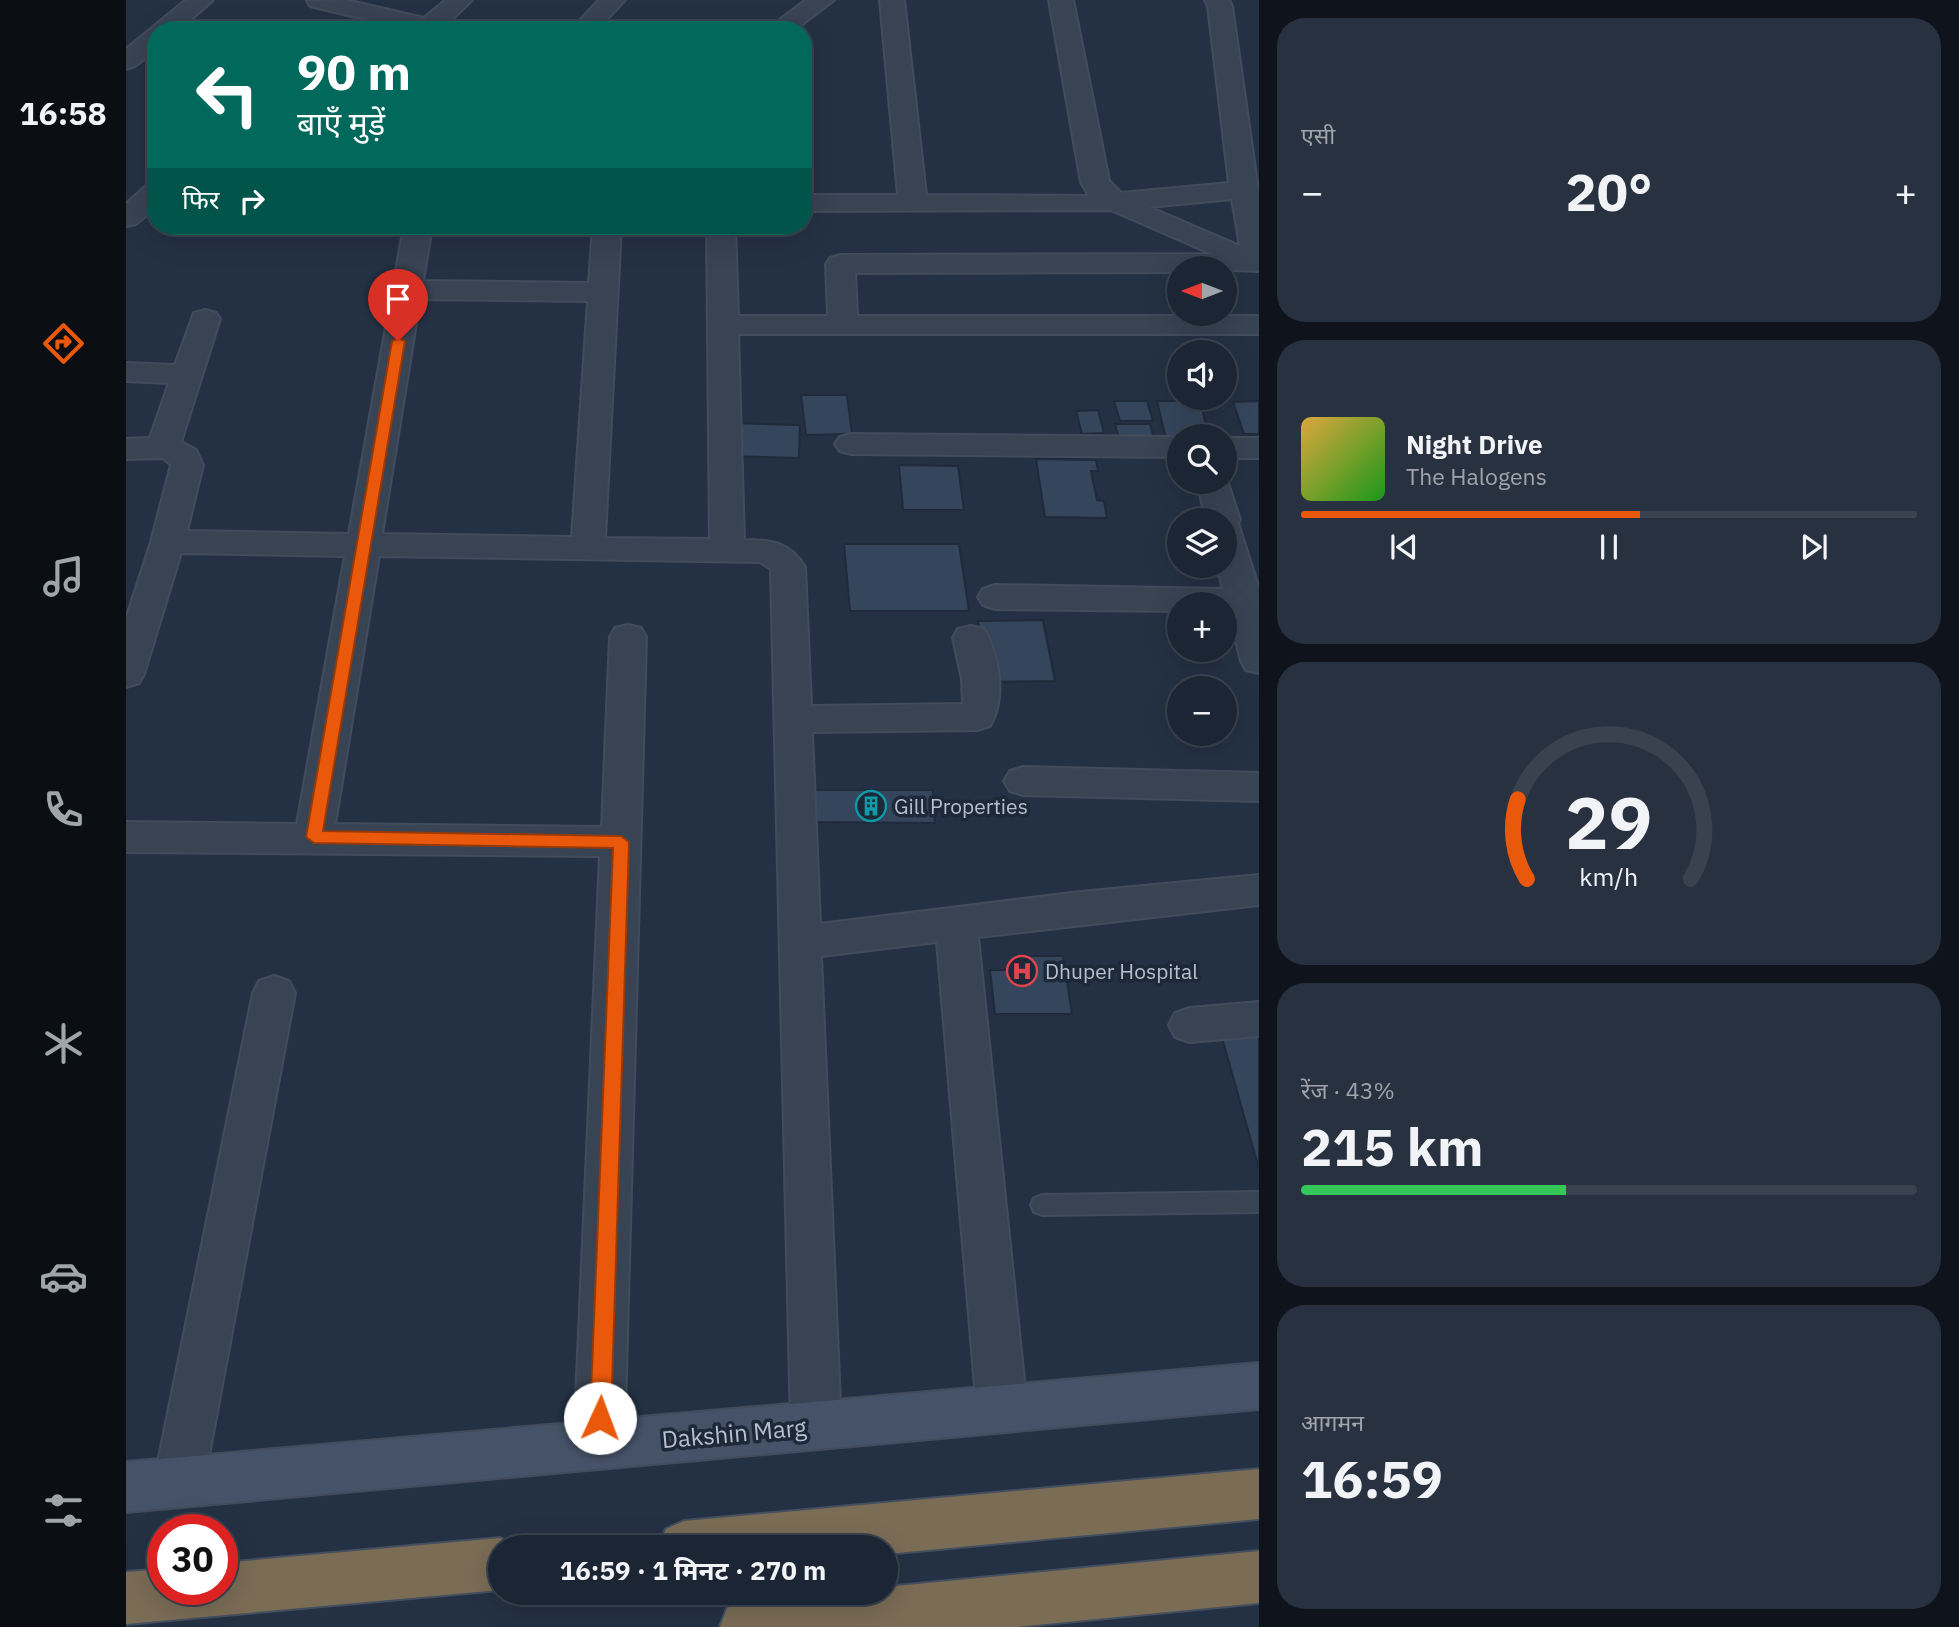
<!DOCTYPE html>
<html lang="hi">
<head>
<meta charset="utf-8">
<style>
	body { margin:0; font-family:"IBM Plex Sans","Noto Sans Devanagari",sans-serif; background:#28313f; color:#f1f3f6; height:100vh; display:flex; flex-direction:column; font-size:26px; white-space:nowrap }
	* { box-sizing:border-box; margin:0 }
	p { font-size:23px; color:#a0a5ac }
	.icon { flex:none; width:38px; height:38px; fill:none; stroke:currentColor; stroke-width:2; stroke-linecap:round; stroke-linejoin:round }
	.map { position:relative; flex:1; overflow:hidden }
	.side { display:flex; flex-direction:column; gap:18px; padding:18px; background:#0f141c; width:700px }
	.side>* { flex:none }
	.top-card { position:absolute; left:21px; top:21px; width:665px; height:214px; border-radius:28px; box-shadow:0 7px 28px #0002,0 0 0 2px #39424e; background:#00695c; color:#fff; overflow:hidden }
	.needle { width:46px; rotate:270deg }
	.buttons { position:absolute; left:1041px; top:256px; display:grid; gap:14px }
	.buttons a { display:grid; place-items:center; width:70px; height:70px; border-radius:50%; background:#1b2533; box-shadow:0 7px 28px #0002,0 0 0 2px #39424e; font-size:35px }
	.speed { position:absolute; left:21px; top:1514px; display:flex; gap:14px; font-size:35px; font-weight:700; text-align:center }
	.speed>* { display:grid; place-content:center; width:91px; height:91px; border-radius:50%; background:#1b2533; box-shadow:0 7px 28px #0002,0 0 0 2px #39424e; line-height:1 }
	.speed .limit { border:10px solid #d22; background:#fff; color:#111 }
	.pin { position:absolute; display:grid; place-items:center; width:60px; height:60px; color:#fff; margin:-72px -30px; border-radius:50% 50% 50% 0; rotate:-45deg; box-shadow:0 0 7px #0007 }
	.pin .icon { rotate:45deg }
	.me { position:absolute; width:77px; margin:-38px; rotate:2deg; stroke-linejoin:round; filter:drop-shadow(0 0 5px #0008) }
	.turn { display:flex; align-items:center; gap:24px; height:147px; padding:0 35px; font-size:32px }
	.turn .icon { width:91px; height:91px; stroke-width:2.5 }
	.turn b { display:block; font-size:49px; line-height:60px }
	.then { display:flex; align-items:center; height:66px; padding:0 35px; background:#0003; gap:14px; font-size:26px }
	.big { font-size:52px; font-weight:700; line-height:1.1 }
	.side .widget { flex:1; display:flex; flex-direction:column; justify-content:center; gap:10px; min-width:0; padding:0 24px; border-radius:28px; background:#28313f }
	.side .dial { align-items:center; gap:0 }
	.dial svg { height:182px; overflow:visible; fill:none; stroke:#39424e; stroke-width:7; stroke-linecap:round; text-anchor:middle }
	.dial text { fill:#f1f3f6; stroke:none }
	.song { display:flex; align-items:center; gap:21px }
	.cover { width:84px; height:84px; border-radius:10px; background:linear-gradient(135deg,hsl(40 70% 55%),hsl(120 70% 35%)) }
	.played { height:7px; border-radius:4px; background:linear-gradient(90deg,#ea580c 55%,#39424e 55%) }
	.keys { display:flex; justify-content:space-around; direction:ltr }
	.heat { display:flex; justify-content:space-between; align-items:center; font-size:38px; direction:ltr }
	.charge { height:10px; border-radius:5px; background:linear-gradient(90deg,#34c759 43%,#39424e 0) }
	.trip { position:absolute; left:362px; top:1535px; width:410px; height:70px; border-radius:35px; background:#1b2533; box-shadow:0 7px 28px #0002,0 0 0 2px #39424e; font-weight:700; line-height:70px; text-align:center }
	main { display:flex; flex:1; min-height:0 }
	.tabs { display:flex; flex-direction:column; width:126px; justify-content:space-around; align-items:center; background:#0b0f14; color:#a0a5ac }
	.tabs .icon { width:49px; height:49px }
	.tabs .on { color:#ea580c }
	.tabs b { font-size:32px; color:#f1f3f6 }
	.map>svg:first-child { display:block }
	.building { fill:#35455b; stroke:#1f2a3b; stroke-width:2 }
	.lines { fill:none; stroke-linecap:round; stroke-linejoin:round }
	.lane-casing { stroke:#424c5d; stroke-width:4 }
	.street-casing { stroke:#424c5d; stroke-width:4 }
	.secondary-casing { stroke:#424c5d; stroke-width:4 }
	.highway-casing { stroke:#434e5e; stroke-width:4 }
	.lane { fill:#384353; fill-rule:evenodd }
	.street { fill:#384353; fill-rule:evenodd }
	.secondary { fill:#465267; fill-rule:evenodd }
	.highway { fill:#7a6c55; fill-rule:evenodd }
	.route { fill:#ea580c; stroke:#983908; stroke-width:2 }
	.labels { text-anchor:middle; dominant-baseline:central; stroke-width:7; stroke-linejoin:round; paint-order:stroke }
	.poi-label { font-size:21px; fill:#b6bfcd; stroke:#1d2839; text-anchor:start }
	.near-street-label { font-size:24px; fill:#b6bfcd; stroke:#1d2839 }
</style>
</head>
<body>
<main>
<nav class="tabs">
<b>16:58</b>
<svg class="icon on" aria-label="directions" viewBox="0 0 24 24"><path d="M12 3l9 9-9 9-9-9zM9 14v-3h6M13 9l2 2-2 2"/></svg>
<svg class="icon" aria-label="music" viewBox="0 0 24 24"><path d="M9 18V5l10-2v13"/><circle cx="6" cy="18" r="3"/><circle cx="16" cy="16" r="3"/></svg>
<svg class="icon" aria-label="phone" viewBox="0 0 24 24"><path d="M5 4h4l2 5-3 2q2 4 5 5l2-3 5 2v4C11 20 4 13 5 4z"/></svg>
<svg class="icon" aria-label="climate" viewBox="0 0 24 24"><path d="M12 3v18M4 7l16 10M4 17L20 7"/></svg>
<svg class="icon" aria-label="car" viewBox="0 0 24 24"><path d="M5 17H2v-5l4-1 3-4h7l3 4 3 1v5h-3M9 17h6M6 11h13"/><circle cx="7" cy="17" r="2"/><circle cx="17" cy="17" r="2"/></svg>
<svg class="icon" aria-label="filters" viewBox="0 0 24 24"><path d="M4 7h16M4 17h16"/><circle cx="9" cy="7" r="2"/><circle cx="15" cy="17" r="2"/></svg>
</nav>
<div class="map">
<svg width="1133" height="1627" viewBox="0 0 1133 1627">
	<rect width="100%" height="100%" fill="#243144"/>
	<g class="building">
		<path d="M 675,395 L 721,395 L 726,434 L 680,435 Z"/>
		<path d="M 988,401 L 1021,401 L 1027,421 L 994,421 Z"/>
		<path d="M 1031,401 L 1074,401 L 1083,436 L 1040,439 Z"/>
		<path d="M 1133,401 L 1133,434 L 1118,434 L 1107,402 Z"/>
		<path d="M 972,410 L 978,433 L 956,434 L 950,411 Z"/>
		<path d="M 602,423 L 674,425 L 673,458 L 600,456 Z"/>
		<path d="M 989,424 L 1024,424 L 1028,438 L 993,438 Z"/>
		<path d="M 910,459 L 970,460 L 972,471 L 965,471 L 971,500 L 978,501 L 981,518 L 919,517 Z"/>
		<path d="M 773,465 L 832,466 L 838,510 L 777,510 Z"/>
		<path d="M 718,544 L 833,544 L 843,611 L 724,611 Z"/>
		<path d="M 917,620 L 929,681 L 862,682 L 852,621 Z"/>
		<path d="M 681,790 L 807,790 L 809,823 L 684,822 Z"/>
		<path d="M 898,956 L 937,956 L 946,1014 L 869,1014 L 864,970 L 900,970 Z"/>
		<path d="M 1133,1036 L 1133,1169 L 1096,1038 Z"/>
	</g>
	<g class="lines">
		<g class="lane-casing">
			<path id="lane" d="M 1133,1192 L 1133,1212 L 916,1215 L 908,1212 L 905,1205 L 908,1198 L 916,1195 Z"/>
		</g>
		<g class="street-casing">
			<g id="street">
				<path d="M 60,0 L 87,0 L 53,30 L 30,30 L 30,50 L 9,66 L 0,69 L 0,49 C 21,32 39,17 60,0 Z"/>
				<path d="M 220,0 L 298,18 L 320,0 L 346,0 L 321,24 L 328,30 L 284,30 L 184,6 L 181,1 Z"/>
				<path d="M 473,0 L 499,0 L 471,30 L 445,30 Z"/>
				<path d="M 680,0 L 708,0 L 669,30 L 640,30 Z"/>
				<path d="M 754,0 L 778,0 L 800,195 L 963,196 L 955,182 L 923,0 L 947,0 L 983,181 L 995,193 L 1103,183 L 1082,6 L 1079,0 L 1103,0 L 1106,6 L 1133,197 L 1133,271 L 1054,268 L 1054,272 L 729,273 L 731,316 L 1133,316 L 1133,334 L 612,334 L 618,540 C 645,540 664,542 679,567 L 685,706 L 837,704 L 836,679 L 827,638 L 832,629 L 845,626 L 858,629 C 874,657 880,698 864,726 L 851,730 L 686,732 L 694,924 L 954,892 L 1133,875 L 1133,905 L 852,937 L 901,1409 L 893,1425 L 876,1432 L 859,1425 L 851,1409 L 811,942 L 695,956 L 715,1426 L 707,1443 L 690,1449 L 673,1443 L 665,1426 L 645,569 L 634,562 L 253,556 L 209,824 L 476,827 L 484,637 L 489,628 L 502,625 L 515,628 L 520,637 L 498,1445 L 491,1462 L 473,1469 L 455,1462 L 448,1445 L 474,856 L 0,852 L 0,822 L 171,824 L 219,556 L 55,553 L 18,674 L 13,683 L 0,687 L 0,619 L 25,542 L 45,465 L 37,458 L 0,459 L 0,439 L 24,438 L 43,383 L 0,381 L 0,363 L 49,365 L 68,313 L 79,310 L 90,313 L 94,319 L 55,442 L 70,450 L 77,465 L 61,531 L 223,534 L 278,226 L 306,226 L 297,281 L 463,283 L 467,226 L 495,226 L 479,538 L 584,539 L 581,226 L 609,226 L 612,316 L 702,316 L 700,264 L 704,258 L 714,255 L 1086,254 L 985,210 L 677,211 L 677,195 L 772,195 ZM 1106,199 L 1114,246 L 1023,207 ZM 294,299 L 462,301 L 446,537 L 256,534 Z"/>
				<path d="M 30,184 L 30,207 L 10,224 L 0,226 L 0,204 L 20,186 Z"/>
				<path d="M 725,434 L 1054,437 L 1054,457 L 725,454 L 714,451 L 709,444 L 714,437 Z"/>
				<rect x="1099" y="438" width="34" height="20"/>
				<path d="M 1099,474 L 1114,520 L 1112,523 L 1133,589 L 1133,673 L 1120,670 L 1115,661 L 1103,612 L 1099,612 L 1099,604 L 1054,604 L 1054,611 L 869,609 L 857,605 L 852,597 L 857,589 L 869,585 L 1097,589 L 1091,565 L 1099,565 L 1099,520 L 1080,520 L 1071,481 L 1099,481 Z"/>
				<path d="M 897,767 L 1133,773 L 1133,801 L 897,795 L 884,791 L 878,781 L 884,771 Z"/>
				<path d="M 148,976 L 163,981 L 169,993 L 78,1482 L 71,1499 L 53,1506 L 35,1499 L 28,1482 L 127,993 L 133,981 Z"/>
				<path d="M 1133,1002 L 1133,1036 L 1064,1042 L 1049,1037 L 1043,1025 L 1049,1013 L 1064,1008 Z"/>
			</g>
		</g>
		<g class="secondary-casing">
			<path id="secondary" d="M 1133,1363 L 1133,1409 L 0,1512 L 0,1462 Z"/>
		</g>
		<g class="highway-casing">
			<g id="highway">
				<path d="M 1133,1469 L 1133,1519 L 760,1554 L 760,1547 L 532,1547 L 540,1529 L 558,1521 Z"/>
				<path d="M 374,1538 L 393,1547 L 374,1547 L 374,1590 L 0,1624 L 0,1572 L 37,1569 L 37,1589 L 96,1589 L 96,1563 Z"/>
				<path d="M 1133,1551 L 1133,1603 L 889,1627 L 594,1627 L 601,1608 C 647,1589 710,1592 760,1592 L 760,1587 Z"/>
			</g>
		</g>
		<use href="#lane" class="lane"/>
		<use href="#street" class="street"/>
		<use href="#secondary" class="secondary"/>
		<use href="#highway" class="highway"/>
	</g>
	<path class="route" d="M 272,338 L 279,341 L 197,831 L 495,836 L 503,842 L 485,1418 L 482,1425 L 474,1427 L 467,1425 L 464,1418 L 487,848 L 188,843 L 180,837 L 266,341 Z"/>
	<defs>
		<g id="building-ring" transform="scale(1.575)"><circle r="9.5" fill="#1d2839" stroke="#0f9aa8" stroke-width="1.5"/><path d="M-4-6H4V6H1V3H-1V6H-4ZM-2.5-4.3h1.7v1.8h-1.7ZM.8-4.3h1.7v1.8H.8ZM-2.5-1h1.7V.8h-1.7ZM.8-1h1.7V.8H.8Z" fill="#0f9aa8"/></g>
		<g id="hospital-ring" transform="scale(1.575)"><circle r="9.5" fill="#1d2839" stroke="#e0444e" stroke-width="1.5"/><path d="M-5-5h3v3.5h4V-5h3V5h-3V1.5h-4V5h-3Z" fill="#e0444e"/></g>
	</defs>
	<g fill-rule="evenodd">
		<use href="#building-ring" x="745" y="806"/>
		<use href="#hospital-ring" x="896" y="971"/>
	</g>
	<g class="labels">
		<g class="poi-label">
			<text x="768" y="806">Gill Properties</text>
			<text x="919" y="971">Dhuper Hospital</text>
		</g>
		<g class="near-street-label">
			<text transform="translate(608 1433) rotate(-5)">Dakshin Marg</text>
		</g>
	</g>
</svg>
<div class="buttons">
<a><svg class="needle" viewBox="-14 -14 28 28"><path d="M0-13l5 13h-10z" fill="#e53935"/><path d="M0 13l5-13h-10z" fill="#a0a5ac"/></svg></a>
<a><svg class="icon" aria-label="sound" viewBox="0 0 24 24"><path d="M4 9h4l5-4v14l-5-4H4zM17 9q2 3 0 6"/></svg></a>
<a><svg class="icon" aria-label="search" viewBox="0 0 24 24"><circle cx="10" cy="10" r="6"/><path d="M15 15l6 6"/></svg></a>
<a><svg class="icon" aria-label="layers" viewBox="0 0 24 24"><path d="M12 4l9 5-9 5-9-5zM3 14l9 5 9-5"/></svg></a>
<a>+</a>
<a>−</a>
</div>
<div class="speed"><div class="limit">30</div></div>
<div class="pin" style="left:272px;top:341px;background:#d93025"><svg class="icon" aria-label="arrive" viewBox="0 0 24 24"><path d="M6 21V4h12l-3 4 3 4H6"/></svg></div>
<svg class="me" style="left:474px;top:1418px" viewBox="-20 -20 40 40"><circle r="19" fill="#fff"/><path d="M0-13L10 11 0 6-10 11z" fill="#ea580c"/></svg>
<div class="trip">16:59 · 1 मिनट · 270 m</div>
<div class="top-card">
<div class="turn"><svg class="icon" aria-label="left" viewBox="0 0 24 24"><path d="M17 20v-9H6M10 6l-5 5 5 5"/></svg><div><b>90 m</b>बाएँ मुड़ें</div></div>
<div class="then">फिर<svg class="icon" aria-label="right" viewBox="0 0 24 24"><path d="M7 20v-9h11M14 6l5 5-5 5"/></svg></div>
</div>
</div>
<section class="side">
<div class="widget"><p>एसी</p>
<div class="heat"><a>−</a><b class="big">20°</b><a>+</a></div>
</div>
<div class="widget">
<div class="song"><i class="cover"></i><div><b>Night Drive</b><p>The Halogens</p></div></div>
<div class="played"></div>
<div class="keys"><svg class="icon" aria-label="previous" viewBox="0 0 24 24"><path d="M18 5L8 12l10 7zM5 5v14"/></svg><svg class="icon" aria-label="pause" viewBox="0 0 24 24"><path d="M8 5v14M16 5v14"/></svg><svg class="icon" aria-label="next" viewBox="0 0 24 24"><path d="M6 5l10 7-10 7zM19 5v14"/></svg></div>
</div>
<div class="widget dial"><svg viewBox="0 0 100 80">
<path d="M14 69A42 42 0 1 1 86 69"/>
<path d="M14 69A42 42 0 0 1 10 34" stroke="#ea580c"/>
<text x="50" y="56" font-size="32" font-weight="700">29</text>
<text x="50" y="72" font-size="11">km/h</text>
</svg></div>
<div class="widget"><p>रेंज · 43%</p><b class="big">215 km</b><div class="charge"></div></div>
<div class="widget"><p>आगमन</p><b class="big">16:59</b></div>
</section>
</main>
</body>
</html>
